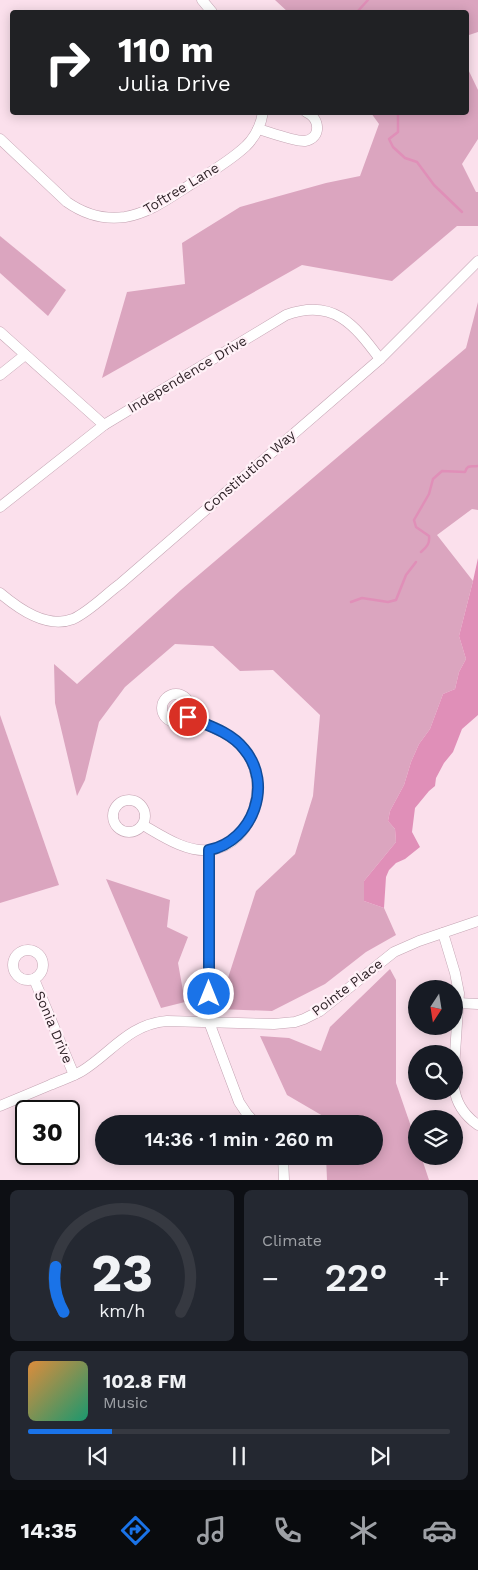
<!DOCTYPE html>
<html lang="en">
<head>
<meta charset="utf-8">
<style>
	body { margin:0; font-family:"Work Sans",sans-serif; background:#242831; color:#f1f3f6; height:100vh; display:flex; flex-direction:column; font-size:19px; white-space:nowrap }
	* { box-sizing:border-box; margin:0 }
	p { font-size:16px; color:#9ea1a6 }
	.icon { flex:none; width:28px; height:28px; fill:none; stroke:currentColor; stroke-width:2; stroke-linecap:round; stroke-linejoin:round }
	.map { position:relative; height:1180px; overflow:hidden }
	.side { display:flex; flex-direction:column; gap:10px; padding:10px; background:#0d0f14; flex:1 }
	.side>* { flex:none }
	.banner { position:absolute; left:10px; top:10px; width:459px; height:105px; border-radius:5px; box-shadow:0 2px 12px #0003; background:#202124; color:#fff; overflow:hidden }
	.needle { width:32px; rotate:192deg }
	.controls { position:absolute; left:408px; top:980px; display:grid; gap:10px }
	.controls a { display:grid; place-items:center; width:55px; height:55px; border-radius:50%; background:#171b24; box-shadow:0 2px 12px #0003; font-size:25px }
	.speed { position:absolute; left:15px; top:1100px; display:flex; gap:10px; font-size:25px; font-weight:700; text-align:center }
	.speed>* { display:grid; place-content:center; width:65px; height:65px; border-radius:50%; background:#171b24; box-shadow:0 2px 12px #0003; line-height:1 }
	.speed .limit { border:2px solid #111; border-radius:8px; background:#fff; color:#111 }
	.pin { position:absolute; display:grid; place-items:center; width:42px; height:42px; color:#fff; margin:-21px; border:2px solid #fff; border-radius:50%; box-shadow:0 1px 5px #0007 }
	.me { position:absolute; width:55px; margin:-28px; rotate:0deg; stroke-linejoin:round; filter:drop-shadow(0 0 4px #0008) }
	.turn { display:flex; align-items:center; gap:18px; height:105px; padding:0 25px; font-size:22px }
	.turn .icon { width:65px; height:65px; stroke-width:2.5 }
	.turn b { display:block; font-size:35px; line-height:42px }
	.big { font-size:38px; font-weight:600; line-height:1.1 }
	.side .card { flex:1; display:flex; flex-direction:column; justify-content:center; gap:8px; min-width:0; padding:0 18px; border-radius:8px; background:#242831 }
	.side .dial { align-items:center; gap:0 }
	.dial svg { height:130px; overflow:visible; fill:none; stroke:#363941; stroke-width:7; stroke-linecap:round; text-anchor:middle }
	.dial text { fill:#f1f3f6; stroke:none }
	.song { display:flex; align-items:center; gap:15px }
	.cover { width:60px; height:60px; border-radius:8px; background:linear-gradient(135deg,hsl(30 70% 55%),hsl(160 70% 35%)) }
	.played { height:5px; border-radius:2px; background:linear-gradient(90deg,#1a73e8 20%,#363941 20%) }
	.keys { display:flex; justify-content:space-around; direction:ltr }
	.heat { display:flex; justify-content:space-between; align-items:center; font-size:28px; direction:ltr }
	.side .tiles { flex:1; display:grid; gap:10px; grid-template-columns:1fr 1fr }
	.card:last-child { grid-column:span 2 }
	.trip { position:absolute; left:95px; top:1115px; width:288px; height:50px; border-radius:25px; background:#171b24; box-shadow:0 2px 12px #0003; font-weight:600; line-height:50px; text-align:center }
	.menu { display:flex; height:80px; justify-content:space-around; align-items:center; background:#090b0e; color:#9ea1a6 }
	.menu .icon { width:35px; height:35px }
	.menu .selected { color:#1a73e8 }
	.menu b { font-size:22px; color:#f1f3f6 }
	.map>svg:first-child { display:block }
	.green { fill:#dba5bf }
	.water { fill:#e08fb8 }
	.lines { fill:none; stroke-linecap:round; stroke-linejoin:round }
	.stream { stroke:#e08fb8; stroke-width:2.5 }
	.minor-casing { stroke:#c4a4b3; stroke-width:11 }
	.minor { stroke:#fff; stroke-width:10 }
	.route-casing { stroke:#114b97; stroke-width:12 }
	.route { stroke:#1a73e8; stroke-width:9 }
	.labels { text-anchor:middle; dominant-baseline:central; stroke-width:4.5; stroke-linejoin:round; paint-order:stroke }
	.street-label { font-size:14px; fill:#2b1f24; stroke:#fff1f7 }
</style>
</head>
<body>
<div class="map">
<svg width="478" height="1180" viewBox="0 0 478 1180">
	<rect width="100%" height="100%" fill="#fbe0ec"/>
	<g class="green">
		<path d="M 275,0 L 478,0 L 478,32 L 466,36 L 466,12 L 288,12 Z"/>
		<path d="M 466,65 L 478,90 L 478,139 L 462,164 L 476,192 L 478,192 L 478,226 L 457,226 L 392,281 L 302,265 L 102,378 L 127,292 L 185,284 L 182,243 L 240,207 L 326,183 L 360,176 L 379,124 L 371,113 L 466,112 Z"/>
		<path d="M 0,236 L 66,290 L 48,316 L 0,273 Z"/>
		<path d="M 478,302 L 478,510 L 472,509 L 437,535 L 473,581 L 459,636 L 466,659 L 459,672 L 455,689 L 443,694 L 430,729 L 419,744 L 411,762 L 404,785 L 390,811 L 388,821 L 395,829 L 396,842 L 364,881 L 364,901 L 384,908 L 396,935 L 366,952 L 325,984 L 272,1011 L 218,1009 L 256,891 L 295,854 L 313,796 L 320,715 L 273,670 L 240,671 L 213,646 L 175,644 L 125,687 L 99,722 L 85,780 L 77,796 L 55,703 L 54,664 L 77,684 L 181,590 L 466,348 Z"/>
		<path d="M 0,715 L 59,885 L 0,903 Z"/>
		<path d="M 106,879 L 170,900 L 167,927 L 188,937 L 178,963 L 185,1002 L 161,1008 Z"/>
		<path d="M 390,969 L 396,980 L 396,1083 L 416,1141 L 416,1156 L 421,1156 L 429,1180 L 327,1180 L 326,1156 L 374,1156 L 374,1124 L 323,1124 L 323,1116 L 287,1095 L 260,1036 L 289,1038 L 321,1051 L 330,1027 Z"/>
	</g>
	<path class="water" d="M 478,558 L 478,715 L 462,729 L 453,752 L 444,763 L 436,778 L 435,786 L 429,791 L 415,808 L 412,832 L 420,847 L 405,859 L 396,863 L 389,870 L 386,877 L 384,908 L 364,901 L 364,881 L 396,842 L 395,829 L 388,821 L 390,811 L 404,785 L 411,762 L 419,744 L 430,729 L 443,694 L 455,689 L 459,672 L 466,659 L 459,636 L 473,581 Z"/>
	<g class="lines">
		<g class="stream">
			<path d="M 357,12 L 368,0"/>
			<path d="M 398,112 L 398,132 L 389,139 L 393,147 L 405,158 L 417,162 L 434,185 L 462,212"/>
			<path d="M 421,552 C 427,547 430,543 429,536 L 416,527 L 414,520 L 429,494 L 433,479 L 442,471 L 465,472 C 468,464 470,467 478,466"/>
			<path d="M 351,602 L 362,598 L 388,602 L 396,600 L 406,575 L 416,562"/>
		</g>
		<g class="minor-casing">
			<g id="minor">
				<path d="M 202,0 L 212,12"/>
				<path d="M 258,129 C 269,132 295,142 305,141 C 322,138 320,118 306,112"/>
				<path d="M 0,139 L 67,202 C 84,214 103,220 125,217 C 150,213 172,196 193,183 C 211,172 230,161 246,146 C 255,137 261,125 263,112"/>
				<path d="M 0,332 L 104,425"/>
				<path d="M 0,375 L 25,355"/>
				<path d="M 0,507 L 104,425 L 286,315 C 333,298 354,324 380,359"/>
				<path d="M 0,593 C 19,609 47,629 73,619 C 90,611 105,595 120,584 L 380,359 L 478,261"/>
				<circle cx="176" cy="708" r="14"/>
				<circle cx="129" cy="816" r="16"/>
				<path d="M 143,825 C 162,836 187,853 210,850 C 254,845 271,781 244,749 C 230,732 207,725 188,717"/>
				<path d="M 209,850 L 209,1022 L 239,1102 L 247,1114 L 256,1124"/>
				<path d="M 443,933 L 455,973 L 459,993 L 454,1069"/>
				<circle cx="28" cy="965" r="15"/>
				<path d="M 34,979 L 74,1075"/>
				<path d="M 458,1003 L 478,1004"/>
				<path d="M 454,1087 C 456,1103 465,1116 478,1125"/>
				<path d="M 0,1106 C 17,1099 33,1092 50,1085 C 61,1080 72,1077 82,1071 C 111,1053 129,1024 167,1021 L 274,1024 L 295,1022 L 304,1019 L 320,1011 L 394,952 L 419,941 L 478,921"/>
				<path d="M 283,1156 L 284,1180"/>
			</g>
		</g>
		<use href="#minor" class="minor"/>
	</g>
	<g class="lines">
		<g class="route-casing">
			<path id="route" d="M 188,717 C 207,725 231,732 244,749 C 274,784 253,841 209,850 L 209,994"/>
		</g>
		<use href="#route" class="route"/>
	</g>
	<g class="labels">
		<g class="street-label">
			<text transform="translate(181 188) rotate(-31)">Toftree Lane</text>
			<text transform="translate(187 374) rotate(-31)">Independence Drive</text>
			<text transform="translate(249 471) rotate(-41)">Constitution Way</text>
			<text transform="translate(347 987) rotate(-37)">Pointe Place</text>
			<text transform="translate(54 1027) rotate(67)">Sonia Drive</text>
		</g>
	</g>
</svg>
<div class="controls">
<a><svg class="needle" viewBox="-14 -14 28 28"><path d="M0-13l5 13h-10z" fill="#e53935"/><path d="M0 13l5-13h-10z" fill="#9ea1a6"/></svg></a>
<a><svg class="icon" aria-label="search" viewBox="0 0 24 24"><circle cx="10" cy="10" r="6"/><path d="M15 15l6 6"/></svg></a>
<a><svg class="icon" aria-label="layers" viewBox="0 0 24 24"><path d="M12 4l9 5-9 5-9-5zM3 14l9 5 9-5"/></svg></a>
</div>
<div class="speed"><div class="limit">30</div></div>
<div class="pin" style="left:188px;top:717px;background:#d93025"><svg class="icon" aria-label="arrive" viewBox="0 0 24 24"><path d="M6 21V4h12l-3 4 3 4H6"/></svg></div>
<svg class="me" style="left:209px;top:994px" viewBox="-20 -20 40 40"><circle r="17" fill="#1a73e8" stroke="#fff" stroke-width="3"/><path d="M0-11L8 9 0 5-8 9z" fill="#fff"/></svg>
<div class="trip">14:36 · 1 min · 260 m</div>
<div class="banner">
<div class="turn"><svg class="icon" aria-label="right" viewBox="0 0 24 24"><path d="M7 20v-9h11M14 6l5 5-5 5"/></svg><div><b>110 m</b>Julia Drive</div></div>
</div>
</div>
<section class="side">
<div class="tiles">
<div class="card dial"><svg viewBox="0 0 100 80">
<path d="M14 69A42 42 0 1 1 86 69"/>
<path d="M14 69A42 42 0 0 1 9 41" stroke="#1a73e8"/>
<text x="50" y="56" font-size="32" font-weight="700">23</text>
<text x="50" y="72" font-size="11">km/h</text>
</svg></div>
<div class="card"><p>Climate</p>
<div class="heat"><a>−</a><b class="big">22°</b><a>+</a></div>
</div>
<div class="card">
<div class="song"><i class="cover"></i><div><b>102.8 FM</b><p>Music</p></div></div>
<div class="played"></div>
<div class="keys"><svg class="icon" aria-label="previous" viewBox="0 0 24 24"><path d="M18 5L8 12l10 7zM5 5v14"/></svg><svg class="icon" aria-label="pause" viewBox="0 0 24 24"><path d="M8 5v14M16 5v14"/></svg><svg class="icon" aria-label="next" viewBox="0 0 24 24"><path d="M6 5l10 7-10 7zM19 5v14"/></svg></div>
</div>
</div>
</section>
<nav class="menu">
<b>14:35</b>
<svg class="icon selected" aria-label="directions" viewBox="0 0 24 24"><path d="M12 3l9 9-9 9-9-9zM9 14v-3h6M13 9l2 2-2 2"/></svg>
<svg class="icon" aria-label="music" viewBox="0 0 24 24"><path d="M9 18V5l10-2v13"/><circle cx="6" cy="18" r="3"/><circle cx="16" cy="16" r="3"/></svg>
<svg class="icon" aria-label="phone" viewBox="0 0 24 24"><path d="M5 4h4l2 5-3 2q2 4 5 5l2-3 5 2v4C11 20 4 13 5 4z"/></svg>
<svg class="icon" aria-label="climate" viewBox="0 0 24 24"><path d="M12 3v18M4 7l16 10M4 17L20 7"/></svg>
<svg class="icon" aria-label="car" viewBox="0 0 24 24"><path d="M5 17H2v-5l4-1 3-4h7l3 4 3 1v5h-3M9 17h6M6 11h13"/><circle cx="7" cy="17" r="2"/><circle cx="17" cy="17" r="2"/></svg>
</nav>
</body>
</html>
